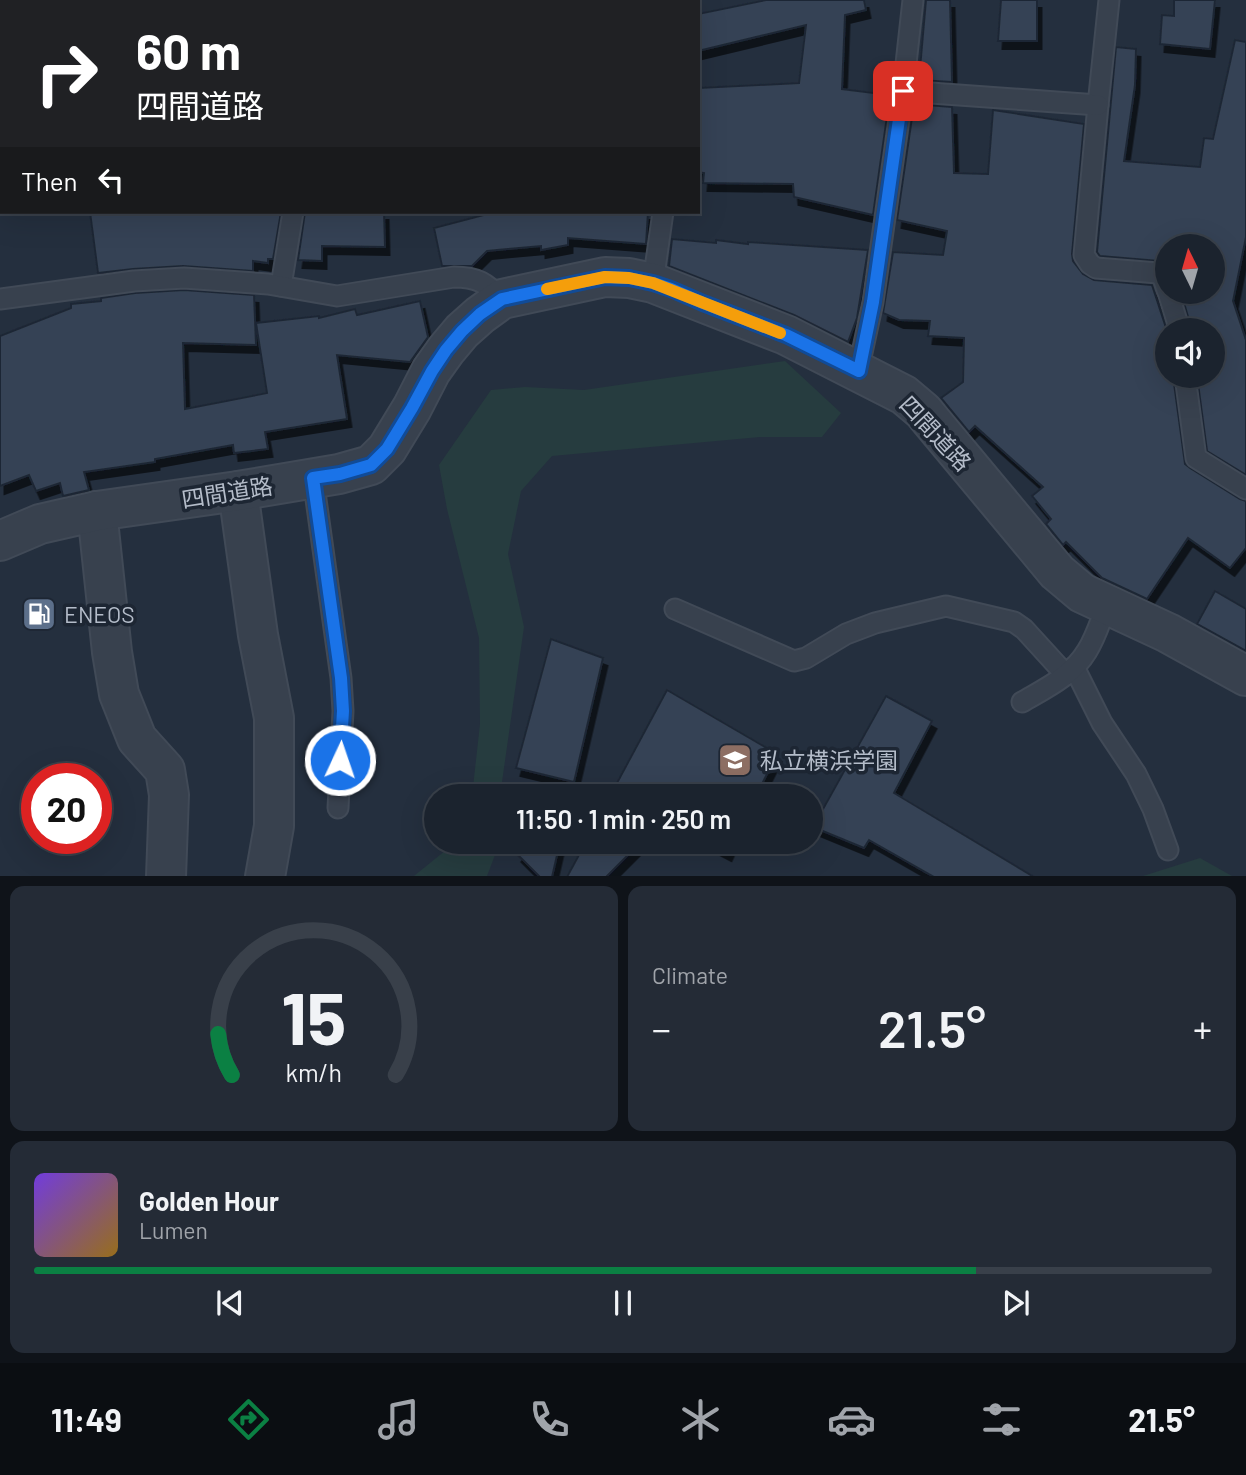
<!DOCTYPE html>
<html lang="en">
<head>
<meta charset="utf-8">
<style>
	body { margin:0; font-family:Barlow,"Noto Sans JP",sans-serif; background:#242b36; color:#f1f3f6; height:100vh; display:flex; flex-direction:column; font-size:26px; white-space:nowrap }
	* { box-sizing:border-box; margin:0 }
	p { font-size:23px; color:#a0a4aa }
	.icon { flex:none; width:38px; height:38px; fill:none; stroke:currentColor; stroke-width:2; stroke-linecap:round; stroke-linejoin:round }
	.map { position:relative; height:876px; overflow:hidden }
	.sheet { display:flex; flex-direction:column; gap:10px; padding:10px; background:#0f1319; flex:1 }
	.sheet>* { flex:none }
	.hud { position:absolute; left:0px; top:0px; width:700px; height:214px; box-shadow:0 7px 28px #0002,0 0 0 2px #39404a; background:#202124; color:#fff; overflow:hidden }
	.needle { width:46px; rotate:355deg }
	.tools { position:absolute; left:1155px; top:234px; display:grid; gap:14px }
	.tools a { display:grid; place-items:center; width:70px; height:70px; border-radius:50%; background:#1b232e; box-shadow:0 7px 28px #0002,0 0 0 2px #39404a; font-size:35px }
	.speed { position:absolute; left:21px; top:763px; display:flex; gap:14px; font-size:35px; font-weight:700; text-align:center }
	.speed>* { display:grid; place-content:center; width:91px; height:91px; border-radius:50%; background:#1b232e; box-shadow:0 7px 28px #0002,0 0 0 2px #39404a; line-height:1 }
	.speed .limit { border:10px solid #d22; background:#fff; color:#111 }
	.pin { position:absolute; display:grid; place-items:center; width:60px; height:60px; color:#fff; margin:-30px; border-radius:14px; box-shadow:0 4px 10px #0006 }
	.me { position:absolute; width:77px; margin:-38px; rotate:3deg; stroke-linejoin:round; filter:drop-shadow(0 0 5px #0008) }
	.turn { display:flex; align-items:center; gap:24px; height:147px; padding:0 21px; font-size:32px }
	.turn .icon { width:91px; height:91px; stroke-width:2.5 }
	.turn b { display:block; font-size:49px; line-height:60px }
	.then { display:flex; align-items:center; height:66px; padding:0 21px; background:#0003; gap:14px; font-size:26px }
	.big { font-size:52px; font-weight:600; line-height:1.1 }
	.sheet .tile { flex:1; display:flex; flex-direction:column; justify-content:center; gap:10px; min-width:0; padding:0 24px; border-radius:14px; background:#242b36 }
	.sheet .dial { align-items:center; gap:0 }
	.dial svg { height:182px; overflow:visible; fill:none; stroke:#39404a; stroke-width:7; stroke-linecap:round; text-anchor:middle }
	.dial text { fill:#f1f3f6; stroke:none }
	.song { display:flex; align-items:center; gap:21px }
	.cover { width:84px; height:84px; border-radius:10px; background:linear-gradient(135deg,hsl(260 70% 55%),hsl(40 70% 35%)) }
	.played { height:7px; border-radius:4px; background:linear-gradient(90deg,#0b8043 80%,#39404a 80%) }
	.keys { display:flex; justify-content:space-around; direction:ltr }
	.heat { display:flex; justify-content:space-between; align-items:center; font-size:38px; direction:ltr }
	.sheet .tiles { flex:1; display:grid; gap:10px; grid-template-columns:1fr 1fr }
	.tile:last-child { grid-column:span 2 }
	.trip { position:absolute; left:424px; top:784px; width:399px; height:70px; border-radius:35px; background:#1b232e; box-shadow:0 7px 28px #0002,0 0 0 2px #39404a; font-weight:600; line-height:70px; text-align:center }
	.menu { display:flex; height:112px; justify-content:space-around; align-items:center; background:#0b0e12; color:#a0a4aa }
	.menu .icon { width:49px; height:49px }
	.menu .current { color:#0b8043 }
	.menu b { font-size:32px; color:#f1f3f6 }
	.map>svg:first-child { display:block }
	.green { fill:#263c3f }
	.building { fill:#364354; stroke:#1f2835; stroke-width:2; filter:url(#shadow) }
	.lines { fill:none; stroke-linecap:round; stroke-linejoin:round }
	.service-casing { stroke:#414a57; stroke-width:23 }
	.minor-casing { stroke:#414a57; stroke-width:42 }
	.path { stroke:#3f5557; stroke-width:4.5; stroke-dasharray:5 5; stroke-linecap:butt }
	.service { stroke:#38414e; stroke-width:19 }
	.minor { stroke:#38414e; stroke-width:38 }
	.route-casing { stroke:#114b97; stroke-width:18 }
	.route { stroke:#1a73e8; stroke-width:12 }
	.slow { stroke:#f59e0b; stroke-width:12 }
	.labels { text-anchor:middle; dominant-baseline:central; stroke-width:7; stroke-linejoin:round; paint-order:stroke }
	.street-label { font-size:23px; fill:#b4bcc9; stroke:#1d2633 }
	.poi-label { font-size:23px; fill:#b4bcc9; stroke:#1d2633; text-anchor:start }
</style>
</head>
<body>
<div class="map">
<svg width="1246" height="877" viewBox="0 0 1246 877">
	<defs>
		<filter id="shadow"><feDropShadow dx="4.5" dy="8" stdDeviation="0" flood-color="#0009"/></filter>
	</defs>
	<rect width="100%" height="100%" fill="#242f3e"/>
	<g class="green">
		<path d="M 785,361 L 841,413 L 822,437 L 760,437 L 552,456 L 521,491 L 508,554 L 524,627 L 502,782 L 504,796 L 472,796 L 480,724 L 479,638 L 447,509 L 439,465 L 491,390 L 525,387 L 584,390 Z"/>
		<path d="M 456,842 L 500,842 L 487,876 L 414,876 Z"/>
		<path d="M 1200,858 L 1232,876 L 1143,876 Z"/>
	</g>
	<g class="building">
		<path d="M 766,0 L 864,0 L 866,10 L 845,15 L 842,89 L 890,95 L 873,215 L 794,197 L 793,184 L 703,183 L 704,173 L 698,172 L 698,88 L 799,83 L 806,25 L 698,51 L 698,14 Z"/>
		<path d="M 926,0 L 950,0 L 952,82 L 919,80 Z"/>
		<path d="M 1001,0 L 1037,0 L 1037,41 L 998,41 Z"/>
		<path d="M 1174,0 L 1215,0 L 1210,49 L 1160,44 L 1162,15 L 1174,16 Z"/>
		<path d="M 1235,40 L 1246,42 L 1246,237 L 1233,301 L 1246,340 L 1246,475 L 1207,451 L 1197,376 L 1213,376 L 1213,331 L 1192,331 L 1181,292 L 1213,292 L 1213,247 L 1167,247 L 1167,265 L 1159,261 L 1100,256 L 1097,252 L 1116,47 L 1136,49 L 1135,85 L 1124,161 L 1200,167 L 1204,138 L 1213,139 Z"/>
		<path d="M 914,104 L 952,107 L 954,173 L 988,174 L 993,110 L 1084,124 L 1072,254 L 1073,261 L 1083,274 L 1094,280 L 1152,285 L 1167,331 L 1167,376 L 1173,376 L 1185,464 L 1190,468 L 1240,499 L 1246,501 L 1246,548 L 1230,568 L 1188,538 L 1147,599 L 1102,578 L 1066,542 L 1063,545 L 1046,524 L 1051,519 L 1032,496 L 1043,487 L 975,426 L 969,432 L 941,398 L 963,382 L 964,338 L 928,336 L 930,321 L 899,320 L 883,313 L 893,252 L 943,255 L 947,231 L 897,220 Z"/>
		<path d="M 90,212 L 281,212 L 273,259 L 268,259 L 268,263 L 253,261 L 253,271 L 183,266 L 133,269 L 98,273 Z"/>
		<path d="M 305,212 L 384,212 L 385,247 L 322,246 L 322,261 L 298,260 Z"/>
		<path d="M 495,212 L 648,212 L 646,244 L 568,238 L 568,245 L 541,250 L 541,246 L 487,251 L 472,266 L 442,266 L 434,228 Z"/>
		<path d="M 672,239 L 716,243 L 716,240 L 748,244 L 748,242 L 868,250 L 857,318 L 848,342 L 794,315 L 669,266 Z"/>
		<path d="M 184,290 L 254,295 L 256,345 L 183,343 L 185,409 L 267,393 L 256,323 L 319,316 L 319,318 L 355,309 L 357,315 L 420,301 L 428,337 L 410,362 L 337,355 L 347,419 L 265,432 L 268,449 L 234,453 L 233,445 L 155,459 L 155,462 L 84,472 L 89,490 L 63,496 L 60,483 L 36,491 L 29,475 L 0,486 L 0,336 L 71,308 L 71,304 L 101,301 L 101,298 L 135,293 Z"/>
		<path d="M 1215,591 L 1246,609 L 1246,651 L 1197,624 Z"/>
		<path d="M 551,639 L 603,658 L 574,782 L 516,768 Z"/>
		<path d="M 667,690 L 777,754 L 756,796 L 610,796 Z"/>
		<path d="M 886,696 L 932,721 L 894,793 L 1034,877 L 934,877 L 869,840 L 864,848 L 813,827 Z"/>
		<path d="M 528,842 L 560,842 L 552,877 L 540,877 L 517,854 Z"/>
		<path d="M 586,842 L 641,842 L 606,877 L 567,877 Z"/>
		<path d="M 706,842 L 732,842 L 727,853 Z"/>
	</g>
	<g class="lines">
		<g class="service-casing">
			<g id="service">
				<path d="M 1109,0 L 1098,105 L 1084,255 L 1090,264 L 1096,268 L 1158,273 L 1163,278 L 1167,290"/>
				<path d="M 903,91 L 1098,105"/>
				<path d="M 653,283 L 663,212"/>
				<path d="M 281,286 L 293,212"/>
				<path d="M 1168,292 L 1180,331"/>
				<path d="M 0,299 L 134,281 L 184,278 L 268,284 L 337,296 L 454,277 C 478,277 486,283 502,299"/>
				<path d="M 858,371 L 873,302 L 903,91 L 913,0"/>
				<path d="M 1185,376 L 1196,458 L 1246,489"/>
				<path d="M 313,478 L 341,678 L 343,711 L 338,808"/>
				<path d="M 675,609 L 794,661 L 806,658 L 846,634 L 875,623 L 946,606 L 1014,622 L 1024,629 L 1066,675"/>
				<path d="M 1074,667 L 1102,723 L 1136,774 L 1153,809 L 1168,850"/>
				<path d="M 1022,702 C 1046,688 1072,676 1087,651 C 1096,637 1101,619 1107,605"/>
			</g>
		</g>
		<g class="minor-casing">
			<g id="minor">
				<path d="M 238,491 L 258,635 L 274,718 L 274,826 L 265,877"/>
				<path d="M 97,511 L 112,652 L 119,694 L 137,739 L 165,770 L 169,795 L 166,877"/>
				<path d="M 0,541 L 40,524 L 97,511 L 238,491 L 339,474 L 371,465 L 387,449 L 412,408 L 431,371 L 446,350 L 462,331 L 480,315 L 502,299 L 605,277 L 629,278 L 653,283 L 786,335 L 904,395 L 923,411 L 1057,572 L 1082,593 L 1168,633 L 1246,676"/>
			</g>
		</g>
		<g class="path">
			<path d="M 685,2 L 692,0"/>
			<path d="M 0,178 L 2,177"/>
		</g>
		<use href="#service" class="service"/>
		<use href="#minor" class="minor"/>
	</g>
	<g class="lines">
		<g class="route-casing">
			<path id="route" d="M 340,760 L 343,711 L 341,678 L 313,478 L 340,474 L 371,465 L 387,449 L 412,408 L 432,371 L 446,350 L 462,331 L 480,314 L 502,299 L 605,277 L 629,278 L 653,283 L 671,289 L 703,303 L 786,335 L 859,371 L 873,302 L 903,91"/>
		</g>
		<use href="#route" class="route"/>
		<path class="slow" d="M 547,289 L 605,277 L 629,278 L 653,283 L 780,333"/>
	</g>
	<defs>
		<g id="fuel-square" transform="scale(1.75)"><rect x="-9" y="-9" width="18" height="18" rx="4" fill="#5c6f8a" stroke="#1d2633"/><path d="M-5.5-6h7V0h2V4h1.3V-2.5L3-4.5l.8-.8L6-3V5H2.5V1h-1V6h-7ZM-4.2-4.7v3.2H.2V-4.7Z" fill="#fff"/></g>
		<g id="school-square" transform="scale(1.75)"><rect x="-9" y="-9" width="18" height="18" rx="4" fill="#8d6e63" stroke="#1d2633"/><path d="M0-5L7-2L0 1L-7-2ZM-4 1L0 2.5L4 1V4Q0 6-4 4Z" fill="#fff"/></g>
	</defs>
	<g fill-rule="evenodd">
		<use href="#fuel-square" x="39" y="614"/>
		<use href="#school-square" x="735" y="760"/>
	</g>
	<g class="labels">
		<g class="street-label">
			<text transform="translate(936 433) rotate(47)">四間道路</text>
			<text transform="translate(227 492) rotate(-9)">四間道路</text>
		</g>
		<g class="poi-label">
			<text x="64" y="614">ENEOS</text>
			<text x="760" y="760">私立横浜学園</text>
		</g>
	</g>
</svg>
<div class="tools">
<a><svg class="needle" viewBox="-14 -14 28 28"><path d="M0-13l5 13h-10z" fill="#e53935"/><path d="M0 13l5-13h-10z" fill="#a0a4aa"/></svg></a>
<a><svg class="icon" aria-label="sound" viewBox="0 0 24 24"><path d="M4 9h4l5-4v14l-5-4H4zM17 9q2 3 0 6"/></svg></a>
</div>
<div class="speed"><div class="limit">20</div></div>
<div class="pin" style="left:903px;top:91px;background:#d93025"><svg class="icon" aria-label="arrive" viewBox="0 0 24 24"><path d="M6 21V4h12l-3 4 3 4H6"/></svg></div>
<svg class="me" style="left:340px;top:760px" viewBox="-20 -20 40 40"><circle r="17" fill="#1a73e8" stroke="#fff" stroke-width="3"/><path d="M0-11L8 9 0 5-8 9z" fill="#fff"/></svg>
<div class="trip">11:50 · 1 min · 250 m</div>
<div class="hud">
<div class="turn"><svg class="icon" aria-label="right" viewBox="0 0 24 24"><path d="M7 20v-9h11M14 6l5 5-5 5"/></svg><div><b>60 m</b>四間道路</div></div>
<div class="then">Then<svg class="icon" aria-label="left" viewBox="0 0 24 24"><path d="M17 20v-9H6M10 6l-5 5 5 5"/></svg></div>
</div>
</div>
<section class="sheet">
<div class="tiles">
<div class="tile dial"><svg viewBox="0 0 100 80">
<path d="M14 69A42 42 0 1 1 86 69"/>
<path d="M14 69A42 42 0 0 1 8 51" stroke="#0b8043"/>
<text x="50" y="56" font-size="32" font-weight="700">15</text>
<text x="50" y="72" font-size="11">km/h</text>
</svg></div>
<div class="tile"><p>Climate</p>
<div class="heat"><a>−</a><b class="big">21.5°</b><a>+</a></div>
</div>
<div class="tile">
<div class="song"><i class="cover"></i><div><b>Golden Hour</b><p>Lumen</p></div></div>
<div class="played"></div>
<div class="keys"><svg class="icon" aria-label="previous" viewBox="0 0 24 24"><path d="M18 5L8 12l10 7zM5 5v14"/></svg><svg class="icon" aria-label="pause" viewBox="0 0 24 24"><path d="M8 5v14M16 5v14"/></svg><svg class="icon" aria-label="next" viewBox="0 0 24 24"><path d="M6 5l10 7-10 7zM19 5v14"/></svg></div>
</div>
</div>
</section>
<nav class="menu">
<b>11:49</b>
<svg class="icon current" aria-label="directions" viewBox="0 0 24 24"><path d="M12 3l9 9-9 9-9-9zM9 14v-3h6M13 9l2 2-2 2"/></svg>
<svg class="icon" aria-label="music" viewBox="0 0 24 24"><path d="M9 18V5l10-2v13"/><circle cx="6" cy="18" r="3"/><circle cx="16" cy="16" r="3"/></svg>
<svg class="icon" aria-label="phone" viewBox="0 0 24 24"><path d="M5 4h4l2 5-3 2q2 4 5 5l2-3 5 2v4C11 20 4 13 5 4z"/></svg>
<svg class="icon" aria-label="climate" viewBox="0 0 24 24"><path d="M12 3v18M4 7l16 10M4 17L20 7"/></svg>
<svg class="icon" aria-label="car" viewBox="0 0 24 24"><path d="M5 17H2v-5l4-1 3-4h7l3 4 3 1v5h-3M9 17h6M6 11h13"/><circle cx="7" cy="17" r="2"/><circle cx="17" cy="17" r="2"/></svg>
<svg class="icon" aria-label="filters" viewBox="0 0 24 24"><path d="M4 7h16M4 17h16"/><circle cx="9" cy="7" r="2"/><circle cx="15" cy="17" r="2"/></svg>
<b>21.5°</b>
</nav>
</body>
</html>
